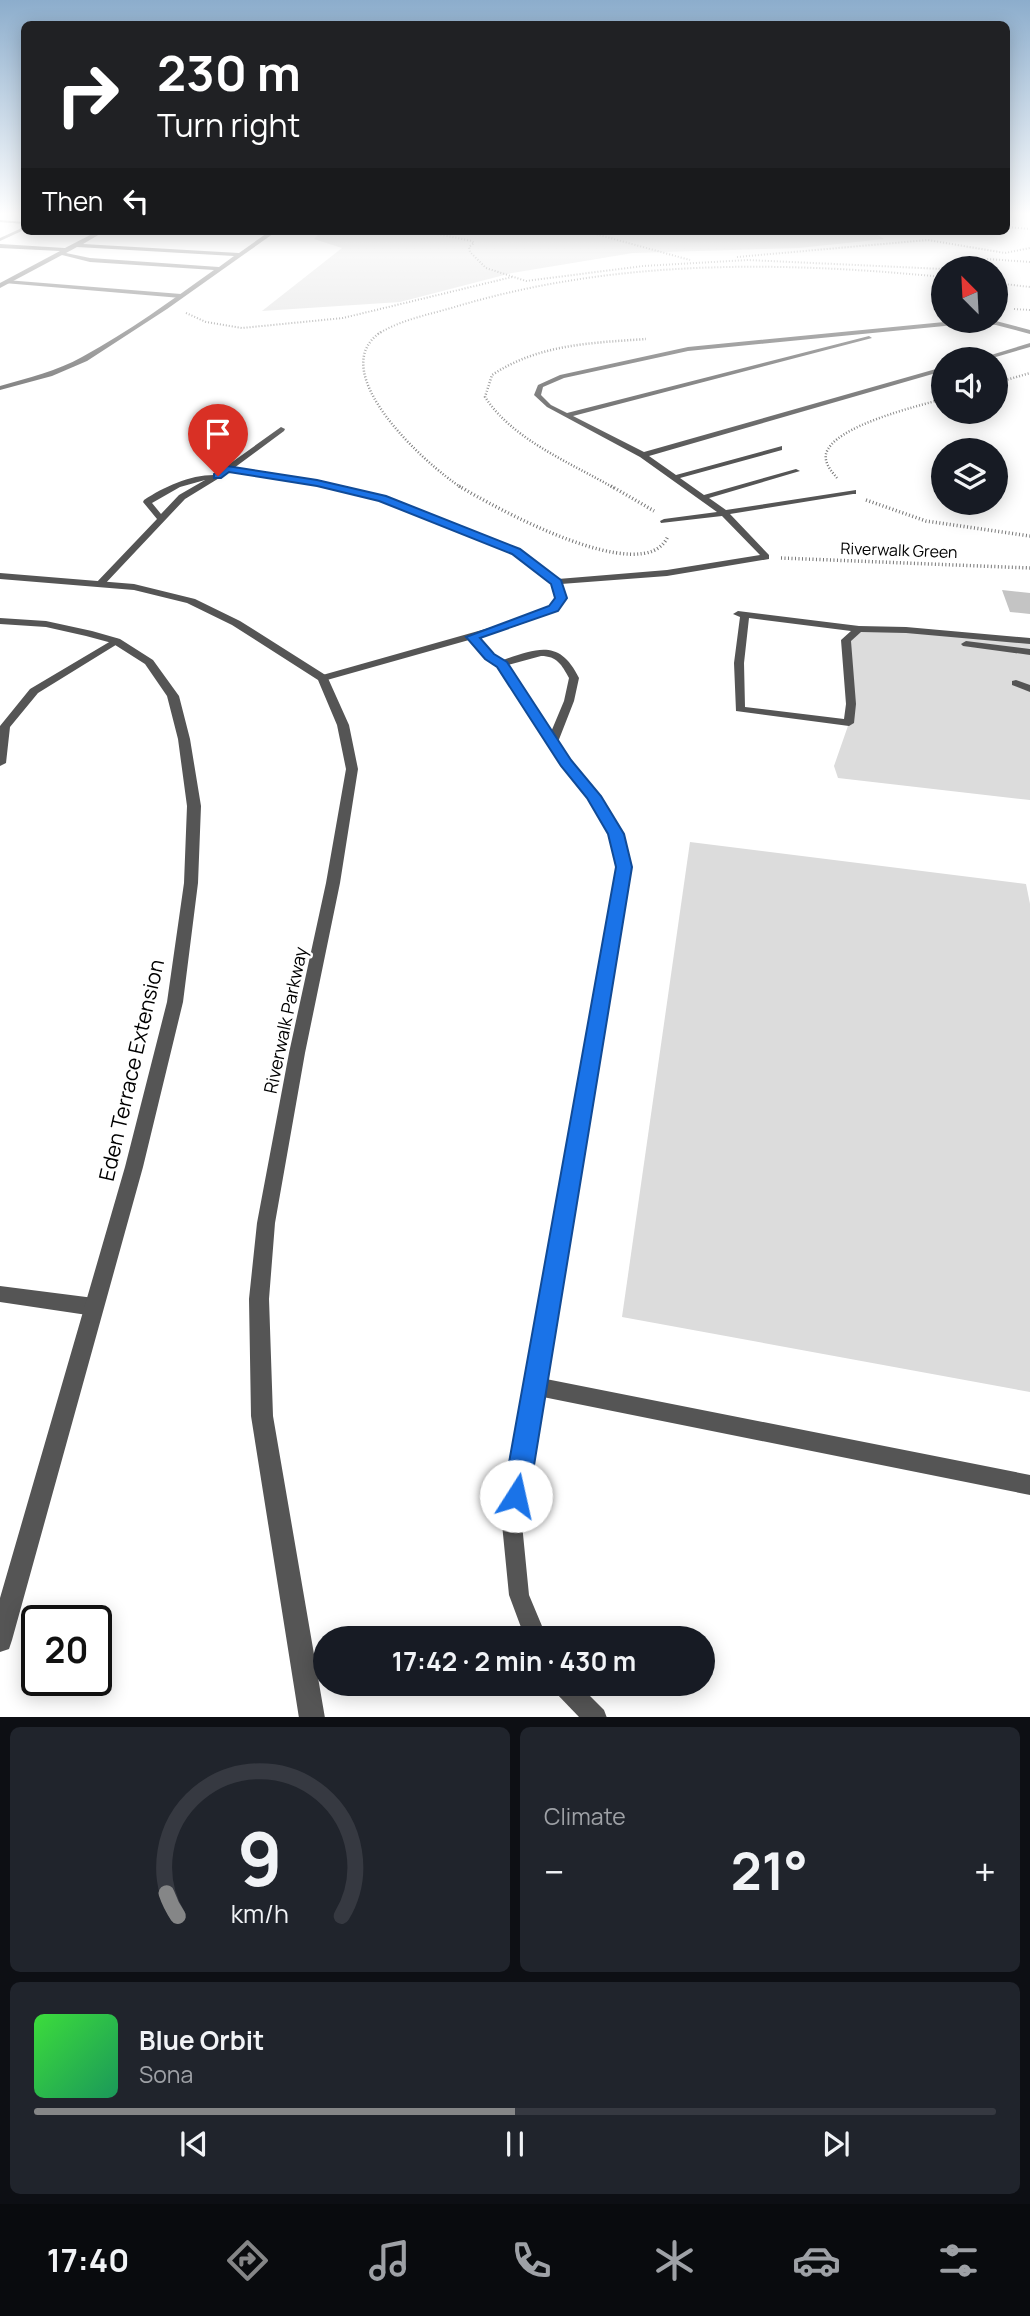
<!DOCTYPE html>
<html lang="en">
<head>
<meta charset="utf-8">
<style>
	body { margin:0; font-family:Manrope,sans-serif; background:#20242c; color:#f1f3f6; height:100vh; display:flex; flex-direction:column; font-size:26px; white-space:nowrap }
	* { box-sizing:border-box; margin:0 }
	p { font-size:23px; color:#9ea1a6 }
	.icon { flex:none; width:38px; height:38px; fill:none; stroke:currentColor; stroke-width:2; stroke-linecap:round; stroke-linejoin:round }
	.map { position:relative; height:1717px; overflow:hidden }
	.sheet { display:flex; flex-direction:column; gap:10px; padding:10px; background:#0d0f14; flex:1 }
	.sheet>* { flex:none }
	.banner { position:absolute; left:21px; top:21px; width:989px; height:214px; border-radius:10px; box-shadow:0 4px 18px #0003; background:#202124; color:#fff; overflow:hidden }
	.needle { width:46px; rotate:336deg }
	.buttons { position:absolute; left:931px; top:256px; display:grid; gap:14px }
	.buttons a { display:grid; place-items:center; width:77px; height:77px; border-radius:50%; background:#171b24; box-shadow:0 4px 18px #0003; font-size:35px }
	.speed { position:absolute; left:21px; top:1605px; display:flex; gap:14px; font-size:35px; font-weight:700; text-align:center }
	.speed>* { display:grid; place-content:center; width:91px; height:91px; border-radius:50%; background:#171b24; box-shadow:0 4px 18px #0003; line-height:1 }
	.speed .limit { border:4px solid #111; border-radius:10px; background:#fff; color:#111 }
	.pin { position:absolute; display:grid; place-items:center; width:60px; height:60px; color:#fff; margin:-72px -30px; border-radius:50% 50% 50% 0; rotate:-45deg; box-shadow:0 0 7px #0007 }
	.pin .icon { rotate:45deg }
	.me { position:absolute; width:77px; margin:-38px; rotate:10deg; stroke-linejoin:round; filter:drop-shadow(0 0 5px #0008) }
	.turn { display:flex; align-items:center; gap:24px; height:147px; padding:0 21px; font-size:32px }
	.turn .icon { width:91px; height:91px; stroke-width:2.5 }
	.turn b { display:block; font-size:49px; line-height:60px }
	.then { display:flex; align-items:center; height:66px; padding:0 21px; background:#0003; gap:14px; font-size:26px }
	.big { font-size:52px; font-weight:700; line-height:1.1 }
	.sheet .tile { flex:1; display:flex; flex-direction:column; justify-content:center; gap:10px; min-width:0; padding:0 24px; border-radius:10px; background:#20242c }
	.sheet .dial { align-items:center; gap:0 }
	.dial svg { height:182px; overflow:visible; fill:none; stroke:#363941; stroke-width:7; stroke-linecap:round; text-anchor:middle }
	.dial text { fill:#f1f3f6; stroke:none }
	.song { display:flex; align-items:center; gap:21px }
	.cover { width:84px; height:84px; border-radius:10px; background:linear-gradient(135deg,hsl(120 70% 55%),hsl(150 70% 35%)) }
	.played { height:7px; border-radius:4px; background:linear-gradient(90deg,#858687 50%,#363941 50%) }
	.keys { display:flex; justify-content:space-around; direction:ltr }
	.heat { display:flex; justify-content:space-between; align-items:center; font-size:38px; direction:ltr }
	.sheet .tiles { flex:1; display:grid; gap:10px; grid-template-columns:1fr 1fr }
	.tile:last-child { grid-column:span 2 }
	.trip { position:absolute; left:313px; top:1626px; width:402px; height:70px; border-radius:35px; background:#171b24; box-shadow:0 4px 18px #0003; font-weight:700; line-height:70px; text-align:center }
	.tabs { display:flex; height:112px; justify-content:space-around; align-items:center; background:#090b0e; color:#9ea1a6 }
	.tabs .icon { width:49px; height:49px }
	.tabs .current { color:#858687 }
	.tabs b { font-size:32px; color:#f1f3f6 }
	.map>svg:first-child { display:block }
	.green { fill:#dcdcdc }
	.building { fill:#c4c4c4 }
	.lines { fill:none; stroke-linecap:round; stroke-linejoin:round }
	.path-far2 { stroke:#777; stroke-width:2; stroke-dasharray:1 2; stroke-linecap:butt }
	.path-far1 { stroke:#777; stroke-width:2.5; stroke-dasharray:1 2; stroke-linecap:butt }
	.path { stroke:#777; stroke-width:3.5; stroke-dasharray:1 2.5; stroke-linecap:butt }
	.service { fill:#555; fill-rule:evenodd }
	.minor { fill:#555; fill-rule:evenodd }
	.tertiary { fill:#555; fill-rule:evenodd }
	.route { fill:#1a73e8; stroke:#114b97; stroke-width:2 }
	.labels { text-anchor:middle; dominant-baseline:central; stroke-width:5; stroke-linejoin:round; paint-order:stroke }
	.far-street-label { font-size:16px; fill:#000; stroke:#fff }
	.street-label { font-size:18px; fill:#000; stroke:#fff }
	.near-street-label { font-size:21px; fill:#000; stroke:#fff }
</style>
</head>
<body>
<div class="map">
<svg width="1030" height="1718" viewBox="0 0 1030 1718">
	<rect width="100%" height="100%" fill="#fff"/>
	<g class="green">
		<path d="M 322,231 L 871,231 L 884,239 L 799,248 L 633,253 L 512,273 L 400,302 L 262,311 L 342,248 L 314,239 Z"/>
		<path d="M 859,629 L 1030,641 L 1030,800 L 838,778 L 834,766 L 849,723 L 846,640 Z"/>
		<path d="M 690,842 L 1026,884 L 1030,904 L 1030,1392 L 622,1317 Z"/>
	</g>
	<path class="building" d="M 1002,590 L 1030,593 L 1030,614 L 1010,612 Z"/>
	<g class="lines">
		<g class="path-far2">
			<path d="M 1006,227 L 1030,229"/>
			<path d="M 423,231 L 472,241 L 474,243 L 469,247 L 470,252 L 486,268 L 526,281 L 643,266 L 748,260 L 943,269"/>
			<path d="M 547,231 L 551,234 L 592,233 L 690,260"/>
			<path d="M 652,231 L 690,231"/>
			<path d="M 737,257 L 928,240 L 1005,253 L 1030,248"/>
			<path d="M 968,268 L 988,259 L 1030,262"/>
			<path d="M 996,283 L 1030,287"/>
			<path d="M 1014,309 L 1030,310"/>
			<path d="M 186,313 L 206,322 L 242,328 L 343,318 L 512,277"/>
			<path d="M 378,334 C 402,319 432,314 458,306 C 616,259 780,261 943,277"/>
		</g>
		<g class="path-far1">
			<path d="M 381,332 C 322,371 426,465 462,488"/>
			<path d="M 996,383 L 1030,373"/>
			<path d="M 837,478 C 832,472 824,463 826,454 C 833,426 918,406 943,399"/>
			<path d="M 614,488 C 571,463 513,440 485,397 L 492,375 C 539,344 591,343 646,339"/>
		</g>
		<g class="path">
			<path d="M 459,486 C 492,506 645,591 668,536"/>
			<path d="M 611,486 L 654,511"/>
			<path d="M 866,500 L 926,521 L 1030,536"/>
			<path d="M 781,558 L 1030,568"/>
		</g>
		<g class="service">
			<path d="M 0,220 L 24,222 L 24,224 L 0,222 Z"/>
			<path d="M 24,227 L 24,230 L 0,241 L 0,238 Z"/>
			<path d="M 6,280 L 181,294 L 184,296 L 181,298 L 4,283 Z"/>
			<path d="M 965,320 L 996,321 L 1030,330 L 1030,334 L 996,325 L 965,324 L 688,351 L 564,378 L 543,387 L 541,395 L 551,405 L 567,413 L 869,336 L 872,338 L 573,416 L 644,452 L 943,367 L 943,371 L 649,456 L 676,475 L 782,446 L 782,450 L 680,478 L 704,495 L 796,469 L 800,471 L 709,498 L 726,510 L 856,490 L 856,494 L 853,494 L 730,514 L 769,555 L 769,559 L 667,576 L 561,584 L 566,598 L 556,611 L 516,626 L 477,637 L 493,655 L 503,660 C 538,648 560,639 579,678 L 574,701 L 558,742 C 577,772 609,802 622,834 C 626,844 628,856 630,867 L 546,1379 L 1030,1475 L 1030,1495 L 543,1397 L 522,1524 L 529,1595 L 547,1638 L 525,1638 L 509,1595 L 502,1524 L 618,867 L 610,834 L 588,798 L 547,743 L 498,666 L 487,659 L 469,640 L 327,680 L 323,681 L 318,678 L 319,676 L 510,622 L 550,607 L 556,598 L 552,583 L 513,554 L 379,500 L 317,485 L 229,472 L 185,499 L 103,586 L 97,586 L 95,584 L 157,519 L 143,502 L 144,500 C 164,487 189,475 214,475 L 281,427 L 285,429 L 284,431 L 234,468 L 317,481 L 385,496 L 519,550 L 558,579 L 667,570 L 760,555 L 722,516 L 661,523 L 660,521 L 664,519 L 717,512 L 640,457 L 547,407 L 534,395 L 538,385 L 560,375 L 688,347 ZM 205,480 L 179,495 L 161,514 L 152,503 L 180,487 ZM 541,656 C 557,656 562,665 569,678 L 564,701 L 551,732 L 508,665 Z"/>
			<path d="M 1030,343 L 1030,347 L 989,359 L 978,359 Z"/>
			<path d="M 738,611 L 859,626 L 906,627 L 1030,638 L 1030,644 L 906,633 L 861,632 L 851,641 L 856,704 L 854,723 L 849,726 L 736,711 L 734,663 L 740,617 L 733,614 ZM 749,618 L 851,631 L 841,640 L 846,704 L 844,719 L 745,707 L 744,663 Z"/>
			<path d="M 116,638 L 121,641 L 119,643 L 38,693 L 10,727 L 6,763 L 0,766 L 0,726 L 30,689 Z"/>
			<path d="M 966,641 L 1030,649 L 1030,655 L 963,646 L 961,644 Z"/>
			<path d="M 1016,680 L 1030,685 L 1030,692 L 1012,685 L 1012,681 Z"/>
			<path d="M 0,1286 L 94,1298 L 100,1301 L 103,1307 L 100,1313 L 94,1316 L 0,1302 Z"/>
			<path d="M 552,1684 L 578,1684 L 604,1710 L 607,1718 L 580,1718 L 555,1692 Z"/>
		</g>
		<g class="minor">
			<path d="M 98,231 L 105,231 L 83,244 L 239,253 L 270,231 L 277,231 L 167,309 L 87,361 L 52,376 L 0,390 L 0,386 C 28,378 57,371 82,357 C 128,332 172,300 214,270 L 90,262 L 62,255 L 0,288 L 0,283 L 60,251 L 0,248 L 0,244 L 65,248 ZM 77,247 L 234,256 L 219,267 L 90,258 L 66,253 Z"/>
			<path d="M 0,618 L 46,621 L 92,631 L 120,639 L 153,660 L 179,696 L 190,739 L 201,806 L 198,883 L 183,1002 L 143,1167 L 12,1640 L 9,1649 L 0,1652 L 0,1598 L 125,1167 L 167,1002 L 184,883 L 187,806 L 178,739 L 167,696 L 145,664 L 112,643 L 86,636 L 46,627 L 0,624 Z"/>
		</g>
		<path class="tertiary" d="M 0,573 L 134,584 L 195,599 L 240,621 L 327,676 L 349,725 L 358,769 L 340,883 L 305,1053 L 275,1223 L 269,1299 L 273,1416 L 325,1718 L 299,1718 L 251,1416 L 249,1299 L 257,1223 L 289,1053 L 326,883 L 346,769 L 337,725 L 318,680 L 232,625 L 187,603 L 134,590 L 0,579 Z"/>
	</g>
	<linearGradient id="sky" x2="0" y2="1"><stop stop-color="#8cadcc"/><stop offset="0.47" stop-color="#fff"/><stop offset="1" stop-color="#fff" stop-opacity="0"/></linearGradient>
	<rect width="1030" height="455" fill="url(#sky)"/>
	<path class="route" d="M 227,466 L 317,480 L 386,496 L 520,549 L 561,580 L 567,598 L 558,611 L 480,638 L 494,654 L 507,662 L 571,760 L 601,796 L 624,834 L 632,867 L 529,1496 L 525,1505 L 516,1509 L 507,1505 L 503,1496 L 616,867 L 608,834 L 587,798 L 561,766 L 497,667 L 485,659 L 466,637 L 549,606 L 555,598 L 551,584 L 512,554 L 379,501 L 317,486 L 229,472 L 221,478 L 214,478 L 214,474 Z"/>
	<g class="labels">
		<g class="far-street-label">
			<text transform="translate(899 550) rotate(2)">Riverwalk Green</text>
		</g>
		<g class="street-label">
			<text transform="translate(285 1020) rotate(-78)">Riverwalk Parkway</text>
		</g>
		<g class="near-street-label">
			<text transform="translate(131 1070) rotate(-77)">Eden Terrace Extension</text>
		</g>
	</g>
</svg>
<div class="buttons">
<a><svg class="needle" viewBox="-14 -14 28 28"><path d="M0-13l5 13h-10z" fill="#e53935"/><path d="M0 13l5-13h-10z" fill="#9ea1a6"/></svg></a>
<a><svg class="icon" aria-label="sound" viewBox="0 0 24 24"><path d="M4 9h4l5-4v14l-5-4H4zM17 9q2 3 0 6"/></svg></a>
<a><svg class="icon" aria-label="layers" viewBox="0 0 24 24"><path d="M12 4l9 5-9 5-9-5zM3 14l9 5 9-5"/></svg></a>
</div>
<div class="speed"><div class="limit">20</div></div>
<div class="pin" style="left:218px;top:476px;background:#d93025"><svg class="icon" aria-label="arrive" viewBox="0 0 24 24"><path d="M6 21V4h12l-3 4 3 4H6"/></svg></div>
<svg class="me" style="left:516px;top:1496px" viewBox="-20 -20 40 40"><circle r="19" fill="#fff"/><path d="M0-13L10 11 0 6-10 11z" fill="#1a73e8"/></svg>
<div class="trip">17:42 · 2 min · 430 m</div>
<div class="banner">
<div class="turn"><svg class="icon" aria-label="right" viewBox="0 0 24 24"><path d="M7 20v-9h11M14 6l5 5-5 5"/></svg><div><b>230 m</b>Turn right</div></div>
<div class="then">Then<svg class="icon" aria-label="left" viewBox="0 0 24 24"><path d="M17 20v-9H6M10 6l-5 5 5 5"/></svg></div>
</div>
</div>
<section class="sheet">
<div class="tiles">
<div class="tile dial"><svg viewBox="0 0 100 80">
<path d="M14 69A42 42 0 1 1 86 69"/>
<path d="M14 69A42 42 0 0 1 9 59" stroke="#858687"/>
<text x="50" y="56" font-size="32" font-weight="700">9</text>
<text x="50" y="72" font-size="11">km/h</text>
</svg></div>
<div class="tile"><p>Climate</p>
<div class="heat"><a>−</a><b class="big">21°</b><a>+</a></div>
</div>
<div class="tile">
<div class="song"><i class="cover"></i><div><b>Blue Orbit</b><p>Sona</p></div></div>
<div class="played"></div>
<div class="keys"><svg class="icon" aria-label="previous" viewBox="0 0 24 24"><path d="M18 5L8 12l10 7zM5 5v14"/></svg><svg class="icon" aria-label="pause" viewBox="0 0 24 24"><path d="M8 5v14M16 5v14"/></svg><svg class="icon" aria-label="next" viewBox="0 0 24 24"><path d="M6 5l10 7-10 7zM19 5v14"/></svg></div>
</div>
</div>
</section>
<nav class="tabs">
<b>17:40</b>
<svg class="icon current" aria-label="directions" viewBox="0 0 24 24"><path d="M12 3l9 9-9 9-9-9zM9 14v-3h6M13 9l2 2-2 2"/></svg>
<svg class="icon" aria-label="music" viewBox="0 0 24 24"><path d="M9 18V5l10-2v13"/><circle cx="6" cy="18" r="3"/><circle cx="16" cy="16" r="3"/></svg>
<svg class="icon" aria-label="phone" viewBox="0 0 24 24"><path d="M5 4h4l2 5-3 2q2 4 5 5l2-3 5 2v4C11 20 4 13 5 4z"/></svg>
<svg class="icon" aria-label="climate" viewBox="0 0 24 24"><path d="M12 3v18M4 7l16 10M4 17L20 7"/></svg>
<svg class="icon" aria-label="car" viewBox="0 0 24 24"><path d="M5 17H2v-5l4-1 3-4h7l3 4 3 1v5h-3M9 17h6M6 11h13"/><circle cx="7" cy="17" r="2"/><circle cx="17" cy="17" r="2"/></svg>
<svg class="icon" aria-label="filters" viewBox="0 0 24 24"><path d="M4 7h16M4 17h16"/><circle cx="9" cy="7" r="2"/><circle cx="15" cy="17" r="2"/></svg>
</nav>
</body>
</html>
